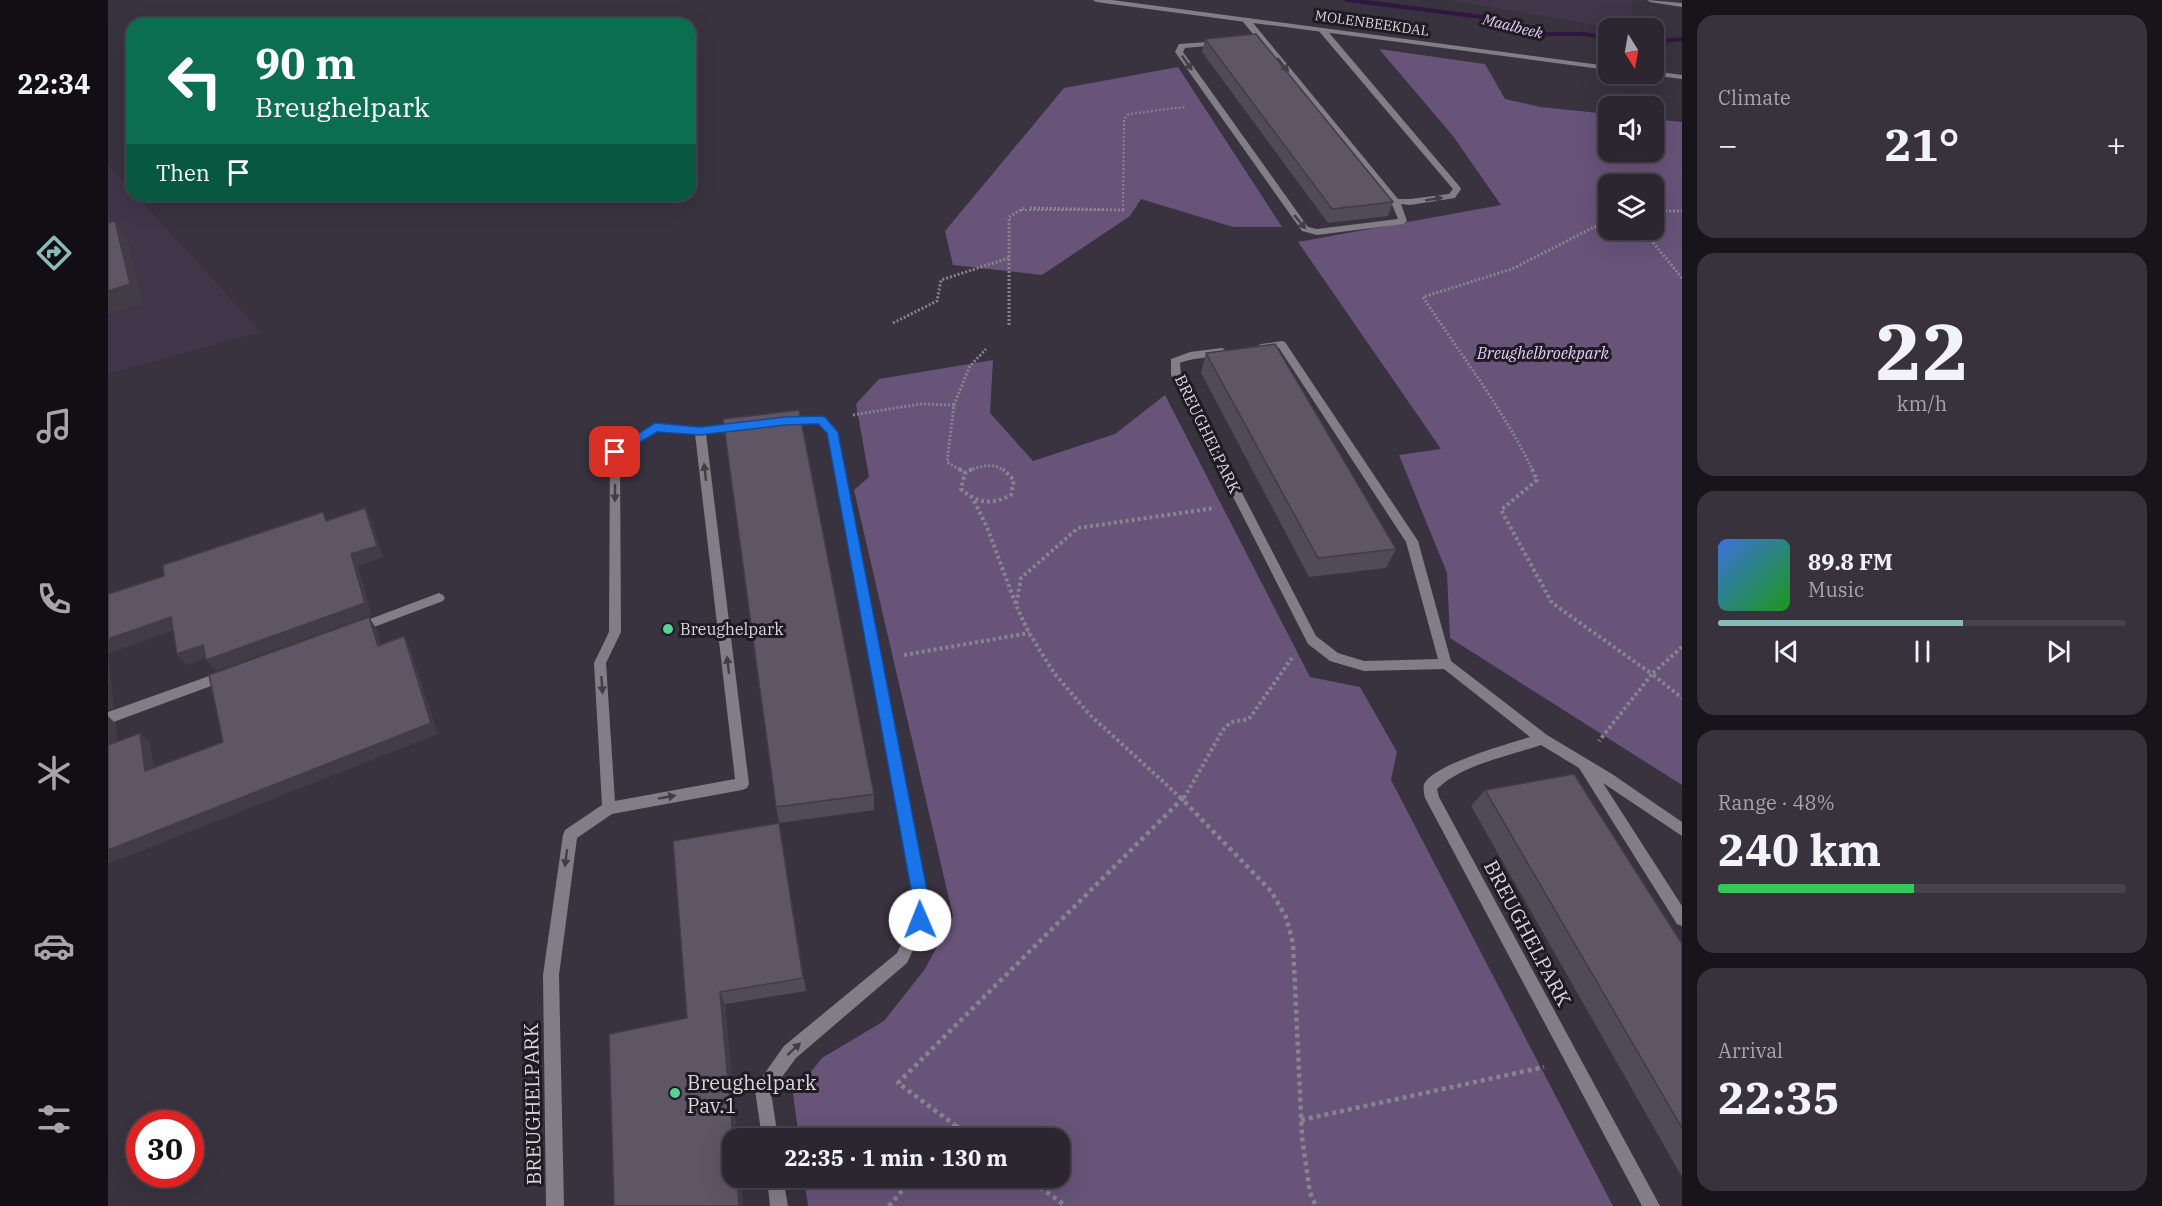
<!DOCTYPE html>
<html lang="en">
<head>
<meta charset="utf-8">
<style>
	body { margin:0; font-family:"IBM Plex Serif",serif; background:#37323b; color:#f1f3f6; height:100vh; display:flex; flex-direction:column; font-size:22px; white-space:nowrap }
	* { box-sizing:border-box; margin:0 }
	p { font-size:20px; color:#a6a5aa }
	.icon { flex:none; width:33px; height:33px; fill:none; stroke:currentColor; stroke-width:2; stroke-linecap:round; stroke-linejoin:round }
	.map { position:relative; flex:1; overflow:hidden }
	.drawer { display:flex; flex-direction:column; gap:15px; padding:15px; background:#18151a; width:480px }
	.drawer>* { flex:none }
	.banner { position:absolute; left:18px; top:18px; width:570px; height:183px; border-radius:18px; box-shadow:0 6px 24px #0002,0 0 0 2px #47434b; background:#0b6e4f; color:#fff; overflow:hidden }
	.needle { width:39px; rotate:169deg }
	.tools { position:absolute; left:1490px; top:18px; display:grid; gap:12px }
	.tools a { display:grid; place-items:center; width:66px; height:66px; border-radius:12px; background:#2b262f; box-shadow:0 6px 24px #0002,0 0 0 2px #47434b; font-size:30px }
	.speed { position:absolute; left:18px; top:1110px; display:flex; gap:12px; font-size:30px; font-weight:700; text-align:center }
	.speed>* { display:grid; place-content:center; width:78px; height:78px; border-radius:50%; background:#2b262f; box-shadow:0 6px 24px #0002,0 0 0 2px #47434b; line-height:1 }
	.speed .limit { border:9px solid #d22; background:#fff; color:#111 }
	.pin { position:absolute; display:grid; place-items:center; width:51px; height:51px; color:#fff; margin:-26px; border-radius:12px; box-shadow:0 3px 9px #0006 }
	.me { position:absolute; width:66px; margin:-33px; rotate:359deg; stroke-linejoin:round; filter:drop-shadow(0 0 4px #0008) }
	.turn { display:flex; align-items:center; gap:21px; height:126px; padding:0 30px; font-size:27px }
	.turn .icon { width:78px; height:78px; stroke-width:2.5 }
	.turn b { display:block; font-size:42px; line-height:51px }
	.then { display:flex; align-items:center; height:57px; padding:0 30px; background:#0003; gap:12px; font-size:22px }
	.big { font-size:45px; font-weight:800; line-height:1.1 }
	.drawer .card { flex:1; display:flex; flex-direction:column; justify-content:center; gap:9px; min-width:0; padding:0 21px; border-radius:18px; background:#37323b }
	.drawer .dial { align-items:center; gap:0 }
	.dial b { font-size:78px; line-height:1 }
	.song { display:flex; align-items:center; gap:18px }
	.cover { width:72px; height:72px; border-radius:9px; background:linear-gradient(135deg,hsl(220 70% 55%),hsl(120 70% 35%)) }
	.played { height:6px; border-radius:3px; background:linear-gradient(90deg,#8bbbb9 60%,#47434b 60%) }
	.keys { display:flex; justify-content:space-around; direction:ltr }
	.heat { display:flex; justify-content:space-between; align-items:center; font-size:33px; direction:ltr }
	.charge { height:9px; border-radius:4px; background:linear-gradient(90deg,#34c759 48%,#47434b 0) }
	.trip { position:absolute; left:614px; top:1128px; width:348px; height:60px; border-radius:18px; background:#2b262f; box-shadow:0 6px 24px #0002,0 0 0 2px #47434b; font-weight:800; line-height:60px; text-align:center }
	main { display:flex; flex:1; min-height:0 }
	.menu { display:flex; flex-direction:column; width:108px; justify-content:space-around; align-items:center; background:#110f13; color:#a6a5aa }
	.menu .icon { width:42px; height:42px }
	.menu .selected { color:#8bbbb9 }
	.menu b { font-size:27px; color:#f1f3f6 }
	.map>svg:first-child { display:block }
	.built { fill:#403549 }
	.green { fill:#685379; fill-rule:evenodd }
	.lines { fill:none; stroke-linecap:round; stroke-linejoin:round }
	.stream { fill:#2f1741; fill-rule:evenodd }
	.path-far3 { stroke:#89838e; stroke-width:2; stroke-dasharray:2 2; stroke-linecap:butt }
	.path-far2 { stroke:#89838e; stroke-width:3; stroke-dasharray:2 2; stroke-linecap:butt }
	.path-far1 { stroke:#89838e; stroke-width:4; stroke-dasharray:3 3; stroke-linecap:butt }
	.path { stroke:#89838e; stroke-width:4.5; stroke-dasharray:4 4; stroke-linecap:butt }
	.service { fill:#827e85; fill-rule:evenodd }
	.minor { fill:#827e85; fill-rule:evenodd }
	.wall { fill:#514a57 }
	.shaded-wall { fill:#423c47 }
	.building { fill:#5e5665; stroke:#423c47; stroke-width:1.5 }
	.oneway { fill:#413e44 }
	.route { fill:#1a73e8; stroke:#114b97; stroke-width:1.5 }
	.poi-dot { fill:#54d395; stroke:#1e1b21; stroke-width:2 }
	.labels { text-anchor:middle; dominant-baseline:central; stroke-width:6; stroke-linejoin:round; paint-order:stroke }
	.far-street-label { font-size:14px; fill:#d9d5de; stroke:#1e1b21 }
	.far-water-label { font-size:15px; font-style:italic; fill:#e6cefb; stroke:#1e1b21 }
	.park-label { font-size:16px; font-style:italic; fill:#e3ccf8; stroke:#1e1b21 }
	.street-label { font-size:16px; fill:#d9d5de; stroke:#1e1b21 }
	.poi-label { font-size:16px; fill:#d9d5de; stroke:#1e1b21; text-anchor:start }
	.near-street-label { font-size:20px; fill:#d9d5de; stroke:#1e1b21 }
	.near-poi-label { font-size:20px; fill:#d9d5de; stroke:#1e1b21; text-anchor:start }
</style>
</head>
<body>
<main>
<nav class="menu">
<b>22:34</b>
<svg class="icon selected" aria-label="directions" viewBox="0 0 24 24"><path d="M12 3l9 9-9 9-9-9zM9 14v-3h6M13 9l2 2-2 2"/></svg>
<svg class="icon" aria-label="music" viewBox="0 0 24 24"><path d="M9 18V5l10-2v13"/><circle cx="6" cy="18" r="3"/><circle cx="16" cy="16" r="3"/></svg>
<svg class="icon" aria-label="phone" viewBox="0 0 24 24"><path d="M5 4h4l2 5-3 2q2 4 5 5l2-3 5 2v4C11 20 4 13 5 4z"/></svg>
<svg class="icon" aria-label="climate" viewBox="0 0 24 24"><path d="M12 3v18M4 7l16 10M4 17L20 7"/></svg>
<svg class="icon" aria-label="car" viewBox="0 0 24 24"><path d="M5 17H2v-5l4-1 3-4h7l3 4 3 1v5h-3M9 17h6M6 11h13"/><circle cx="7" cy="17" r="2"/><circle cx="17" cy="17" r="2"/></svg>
<svg class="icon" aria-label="filters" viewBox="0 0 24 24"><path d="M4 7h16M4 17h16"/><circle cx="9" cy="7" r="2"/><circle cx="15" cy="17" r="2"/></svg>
</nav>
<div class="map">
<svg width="1574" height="1206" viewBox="0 0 1574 1206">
	<rect width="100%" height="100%" fill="#39323f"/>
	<g class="built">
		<path d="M 1338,0 L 1524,0 L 1524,28 L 1507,28 Z"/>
		<path d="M 0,165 L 24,191 L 24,195 L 28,195 L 153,332 L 0,374 Z"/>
	</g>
	<g class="green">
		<path d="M 1271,49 L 1377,64 L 1397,99 L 1433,107 L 1500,114 L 1500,152 L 1545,152 L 1545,119 L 1574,122 L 1574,785 L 1342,638 L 1339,573 L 1291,455 L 1333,449 L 1190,242 L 1393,205 L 1345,136 ZM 1500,184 L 1545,184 L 1545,230 L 1500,230 Z"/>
		<path d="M 1070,67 L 1174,227 L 1125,227 L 1033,199 L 1022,216 L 934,275 L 845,265 L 837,231 L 956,88 Z"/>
		<path d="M 885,360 L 882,413 L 925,461 L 1007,434 L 1057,395 L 1202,677 L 1252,687 L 1289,752 L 1283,780 L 1505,1206 L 700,1206 L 696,1178 L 951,1178 L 951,1138 L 691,1138 L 685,1094 L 714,1058 L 776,1021 L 817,969 L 845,916 L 746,490 L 761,477 L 748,404 L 771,379 Z"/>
	</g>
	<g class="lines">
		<g class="stream">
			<path d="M 1235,0 L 1258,0 L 1382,16 L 1426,32 L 1476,32 L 1500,36 L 1500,40 L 1476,36 L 1425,36 L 1381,20 L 1239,2 Z"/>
			<path d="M 1574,37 L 1574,41 L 1545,44 L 1545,40 Z"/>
		</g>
		<g class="path-far3">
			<path d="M 913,210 L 996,210"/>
			<path d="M 1015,210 L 1016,119 L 1021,114 L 1077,107"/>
		</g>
		<g class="path-far2">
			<path d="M 922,208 L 1015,210 L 1015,208"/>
			<path d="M 1545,211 L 1574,211"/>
			<path d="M 1535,230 L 1574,278"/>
			<path d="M 785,323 L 829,301 L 833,280 L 901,258"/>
			<path d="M 901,325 L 901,217 L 916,208"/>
			<path d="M 846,405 L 862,366 L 878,349"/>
			<path d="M 745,415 L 812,404 L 846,405 L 839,462 L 854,471"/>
			<path d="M 861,471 C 872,466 886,462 896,471"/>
			<path d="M 1425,471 C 1396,410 1352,354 1315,297 L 1404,269 L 1500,220"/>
		</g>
		<g class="path-far1">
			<path d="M 851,469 L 857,473"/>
			<path d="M 864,469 L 857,473 L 853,489 C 870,504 883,505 903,495 L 906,480 L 895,469"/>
			<path d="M 1424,469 L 1429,480 L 1393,510 L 1444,603 L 1544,674 L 1491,741"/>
			<path d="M 866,501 L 879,527 L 908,605"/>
			<path d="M 1574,647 L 1544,674 L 1574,698"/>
			<path d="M 796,655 L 921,633"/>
			<path d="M 1073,798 L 982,715 L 946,673 L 921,633 L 908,605 L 913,578 L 970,528 L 1107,508"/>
			<path d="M 1076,798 L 1115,730 L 1123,722 L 1141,719 L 1184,658"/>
		</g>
		<g class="path">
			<path d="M 1071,796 L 1163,891 L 1178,917 L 1185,943 L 1194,1137 L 1202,1193 L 1208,1206"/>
			<path d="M 1193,1120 L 1436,1067"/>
			<path d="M 848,1126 L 865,1138"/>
			<path d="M 837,1138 L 848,1126 L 790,1083 L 1077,796"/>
			<path d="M 919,1178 L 958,1206"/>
			<path d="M 781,1206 L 805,1178"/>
		</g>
		<g class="service">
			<path d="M 1539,0 L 1574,3 L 1574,7 L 1542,2 Z"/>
			<path d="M 1135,18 L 1141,18 L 1290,199 L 1302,199 L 1341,194 L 1345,189 L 1210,30 L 1217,28 L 1352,187 L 1353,189 L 1347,198 L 1302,205 L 1293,204 L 1299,221 L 1295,224 L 1209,235 L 1194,231 L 1067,52 L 1071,44 L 1113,41 L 1114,43 L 1110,45 L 1077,48 L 1075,52 L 1200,227 L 1209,229 L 1290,219 L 1283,202 L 1135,22 Z"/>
		</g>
		<g class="minor">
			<path d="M 985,0 L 1004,0 L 1500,66 L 1500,70 L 988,2 Z"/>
			<path d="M 1545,71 L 1574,75 L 1574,79 L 1542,75 L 1545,74 Z"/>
			<path d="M 1174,341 L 1177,342 L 1310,541 L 1343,661 L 1439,735 L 1504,774 L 1574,822 L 1574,836 L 1495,783 L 1574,906 L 1574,926 L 1569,924 L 1471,768 L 1433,745 C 1401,756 1353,765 1329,789 L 1331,797 L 1552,1206 L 1534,1206 L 1317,798 C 1316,794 1315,789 1316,784 C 1326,764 1400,744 1422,737 L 1336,669 L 1256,671 L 1222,661 L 1200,644 L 1063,375 L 1063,359 L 1082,352 L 1114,348 L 1119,351 C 1109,358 1086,357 1072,363 L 1073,375 L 1208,636 L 1230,653 L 1256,661 L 1330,659 L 1298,542 L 1171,348 L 1153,350 L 1148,347 L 1153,344 Z"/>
			<path d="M 713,416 L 717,417 L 729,432 L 820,900 L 819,920 L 799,963 L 688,1058 L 663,1092 L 670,1138 L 654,1138 L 647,1090 L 649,1084 L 676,1046 L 789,953 L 805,919 L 806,900 L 719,433 L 710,424 L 677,425 L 672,421 L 677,417 Z"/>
			<path d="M 633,422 L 637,423 L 638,426 L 637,429 L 598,434 L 641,784 L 639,788 L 634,790 L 504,814 L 469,838 L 451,975 L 456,1206 L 438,1206 L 435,975 L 455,835 L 457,830 L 494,805 L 486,663 L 501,632 L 502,451 L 547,423 L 592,427 ZM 549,431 L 587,434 L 627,779 L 507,801 L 498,663 L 513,632 L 512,453 Z"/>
			<path d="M 331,593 L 335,595 L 337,598 L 335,601 L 250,633 L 246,631 L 244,628 L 246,625 Z"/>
			<path d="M 118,670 L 122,671 L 124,675 L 122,679 L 0,724 L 0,712 Z"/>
			<path d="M 659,1178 L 675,1178 L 680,1206 L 662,1206 Z"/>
		</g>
	</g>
	<g class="wall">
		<path d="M 1097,39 L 1285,202 L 1280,216 L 1220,223 L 1094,52 Z"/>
		<path d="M 1098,353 L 1288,549 L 1278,568 L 1201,577 L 1093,373 Z"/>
		<path d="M 1377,790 L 1574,944 L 1574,1177 L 1363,806 Z"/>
		<path d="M 766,794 L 766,810 L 671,823 L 668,807 Z"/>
		<path d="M 671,823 L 698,991 L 617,1004 L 629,1138 L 624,1138 L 624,1178 L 633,1178 L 635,1206 L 506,1206 L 579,1018 Z"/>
	</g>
	<g class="shaded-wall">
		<path d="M 7,221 L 20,240 L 35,304 L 0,314 L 0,291 Z"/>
		<path d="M 257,508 L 263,520 L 275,557 L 250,566 L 264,615 L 108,671 L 98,660 L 243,554 Z"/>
		<path d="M 63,617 L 73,628 L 0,654 L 0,639 Z"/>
		<path d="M 261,617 L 268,628 L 277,657 L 270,646 Z"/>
		<path d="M 296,636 L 302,648 L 330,734 L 0,864 L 0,850 Z"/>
		<path d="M 95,645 L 105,656 L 79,665 L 69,654 Z"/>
		<path d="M 0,654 L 6,708 L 0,710 Z"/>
		<path d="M 0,716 L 8,724 L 11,755 L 0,745 Z"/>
		<path d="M 32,733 L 42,743 L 48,781 L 37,771 Z"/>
		<path d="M 612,992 L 617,1004 L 629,1138 L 625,1138 Z"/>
		<path d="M 629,1178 L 633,1178 L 635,1206 L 631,1206 Z"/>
	</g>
	<g class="building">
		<path d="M 1148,34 L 1285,202 L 1224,209 L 1097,39 Z"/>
		<path d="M 7,221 L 22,284 L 0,291 L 0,223 Z"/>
		<path d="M 1167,344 L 1288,549 L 1210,558 L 1098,353 Z"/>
		<path d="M 691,410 L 766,794 L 668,807 L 615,419 Z"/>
		<path d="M 257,508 L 269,546 L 243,554 L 257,603 L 98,660 L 95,645 L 69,654 L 63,617 L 0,639 L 0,594 L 56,576 L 55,565 L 215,512 L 218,521 Z"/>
		<path d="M 261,617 L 270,646 L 296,636 L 323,723 L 0,850 L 0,745 L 32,733 L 37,771 L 115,742 L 101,675 Z"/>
		<path d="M 1466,774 L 1574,944 L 1574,1128 L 1377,790 Z"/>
		<path d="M 671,823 L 695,978 L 612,992 L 625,1138 L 624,1138 L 624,1178 L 629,1178 L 631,1206 L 506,1206 L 501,1034 L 579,1018 L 565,841 Z"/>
	</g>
	<defs><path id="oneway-solid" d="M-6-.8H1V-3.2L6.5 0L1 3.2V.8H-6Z" transform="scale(1.5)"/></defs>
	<g class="oneway">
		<use href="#oneway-solid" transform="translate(1079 63) rotate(55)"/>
		<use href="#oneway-solid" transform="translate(1175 65) rotate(51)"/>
		<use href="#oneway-solid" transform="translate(1326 199) rotate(-9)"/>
		<use href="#oneway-solid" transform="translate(1192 222) rotate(50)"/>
		<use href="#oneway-solid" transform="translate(597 472) rotate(-97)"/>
		<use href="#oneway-solid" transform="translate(507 493) rotate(90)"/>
		<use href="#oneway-solid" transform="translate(620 665) rotate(-97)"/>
		<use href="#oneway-solid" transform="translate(494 685) rotate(86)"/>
		<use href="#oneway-solid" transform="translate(559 797) rotate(-10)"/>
		<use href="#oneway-solid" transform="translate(458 858) rotate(97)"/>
		<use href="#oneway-solid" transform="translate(686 1049) rotate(-43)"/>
	</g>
	<path class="route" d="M 713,416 L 717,417 L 730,432 L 821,900 L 818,926 L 812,928 L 806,926 L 803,920 L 805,900 L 719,433 L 710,424 L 677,425 L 592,435 L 549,432 L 511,455 L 507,456 L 501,452 L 547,423 L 592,427 L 677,417 Z"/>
	<g class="poi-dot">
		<circle cx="560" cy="629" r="6"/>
		<circle cx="567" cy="1093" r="6"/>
	</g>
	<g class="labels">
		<g class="far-street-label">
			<text transform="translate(1264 23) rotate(8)">MOLENBEEKDAL</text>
		</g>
		<g class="far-water-label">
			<text transform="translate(1405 26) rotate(14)">Maalbeek</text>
		</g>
		<g class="park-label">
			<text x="1435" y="353">Breughelbroekpark</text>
		</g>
		<g class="street-label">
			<text transform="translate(1100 434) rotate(64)">BREUGHELPARK</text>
		</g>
		<g class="poi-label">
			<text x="572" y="629">Breughelpark</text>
		</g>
		<g class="near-street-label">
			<text transform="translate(1420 933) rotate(62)">BREUGHELPARK</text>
			<text transform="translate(424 1104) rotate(-91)">BREUGHELPARK</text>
		</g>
		<g class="near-poi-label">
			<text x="579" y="1082">Breughelpark<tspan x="579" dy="23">Pav.1</tspan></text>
		</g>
	</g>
</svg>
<div class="tools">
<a><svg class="needle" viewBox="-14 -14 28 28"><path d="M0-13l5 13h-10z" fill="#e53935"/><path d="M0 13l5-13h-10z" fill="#a6a5aa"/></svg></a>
<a><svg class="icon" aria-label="sound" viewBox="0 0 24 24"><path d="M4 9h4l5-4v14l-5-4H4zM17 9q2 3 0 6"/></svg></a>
<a><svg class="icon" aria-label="layers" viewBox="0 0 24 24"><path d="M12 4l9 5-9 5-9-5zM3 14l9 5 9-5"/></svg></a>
</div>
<div class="speed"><div class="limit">30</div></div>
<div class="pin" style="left:507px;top:452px;background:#d93025"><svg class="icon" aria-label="arrive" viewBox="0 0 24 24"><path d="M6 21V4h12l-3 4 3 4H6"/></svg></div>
<svg class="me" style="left:812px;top:920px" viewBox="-20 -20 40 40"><circle r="19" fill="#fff"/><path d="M0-13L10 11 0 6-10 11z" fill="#1a73e8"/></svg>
<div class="trip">22:35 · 1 min · 130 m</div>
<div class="banner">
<div class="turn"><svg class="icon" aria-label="left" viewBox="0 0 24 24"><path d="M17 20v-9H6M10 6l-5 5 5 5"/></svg><div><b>90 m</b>Breughelpark</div></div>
<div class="then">Then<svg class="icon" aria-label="arrive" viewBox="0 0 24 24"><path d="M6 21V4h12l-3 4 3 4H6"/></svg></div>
</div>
</div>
<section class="drawer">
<div class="card"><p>Climate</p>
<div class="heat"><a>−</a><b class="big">21°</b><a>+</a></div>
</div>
<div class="card dial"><b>22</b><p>km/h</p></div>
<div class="card">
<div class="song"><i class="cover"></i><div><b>89.8 FM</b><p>Music</p></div></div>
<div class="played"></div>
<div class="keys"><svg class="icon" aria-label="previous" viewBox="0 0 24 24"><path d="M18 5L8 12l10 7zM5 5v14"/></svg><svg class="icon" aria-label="pause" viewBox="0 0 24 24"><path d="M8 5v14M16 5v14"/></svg><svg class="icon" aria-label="next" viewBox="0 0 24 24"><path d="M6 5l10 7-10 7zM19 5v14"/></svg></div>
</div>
<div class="card"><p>Range · 48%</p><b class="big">240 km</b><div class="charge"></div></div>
<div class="card"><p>Arrival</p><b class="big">22:35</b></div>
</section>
</main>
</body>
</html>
